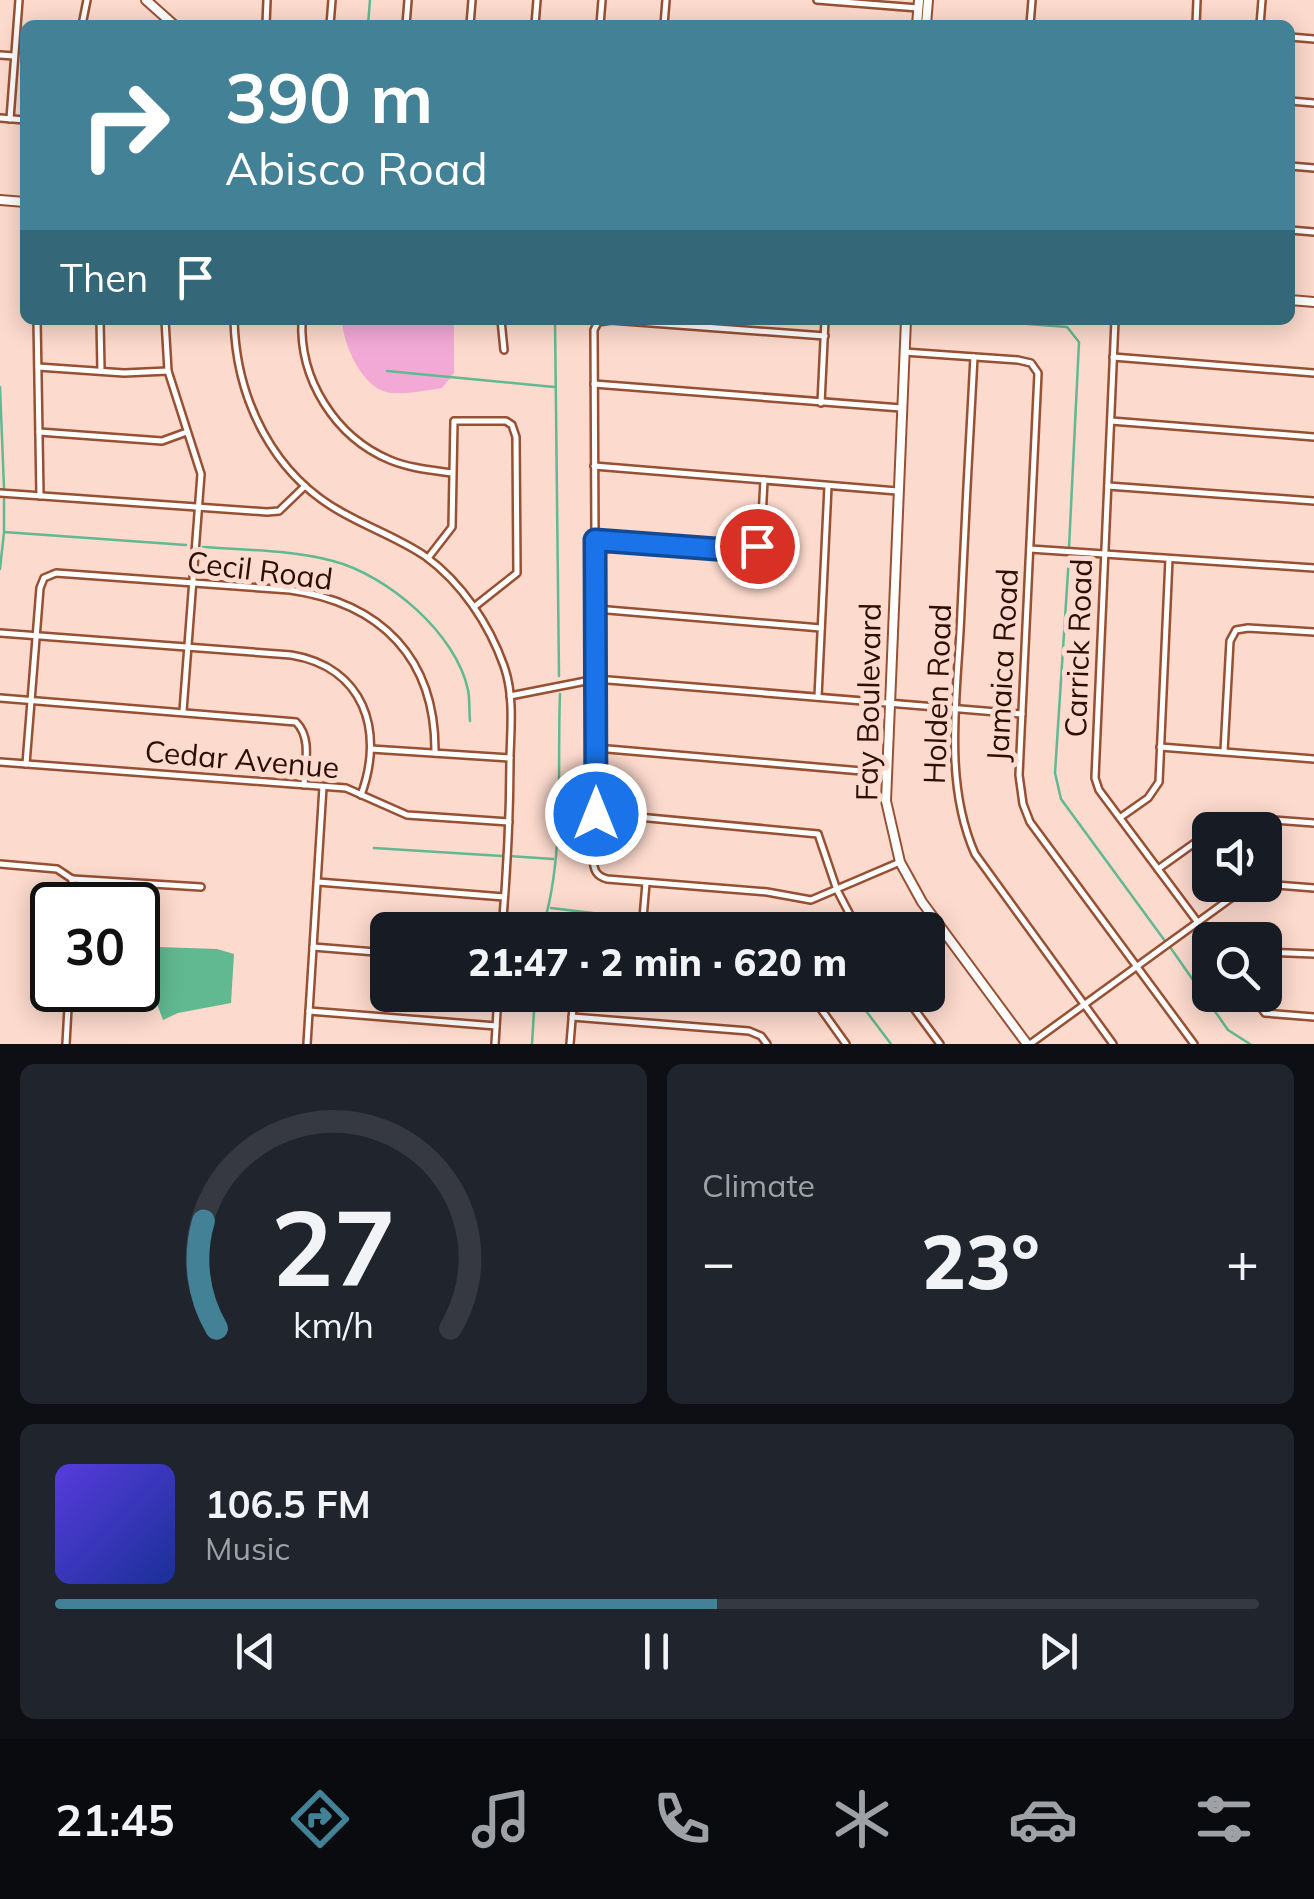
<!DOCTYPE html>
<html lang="en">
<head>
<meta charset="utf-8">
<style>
	body { margin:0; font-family:Mulish,sans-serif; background:#20242c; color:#f1f3f6; height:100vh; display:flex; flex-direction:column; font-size:38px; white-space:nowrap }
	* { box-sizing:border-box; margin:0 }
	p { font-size:32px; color:#9ea1a6 }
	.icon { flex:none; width:55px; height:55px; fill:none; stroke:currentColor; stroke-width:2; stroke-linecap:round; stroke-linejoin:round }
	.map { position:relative; height:1044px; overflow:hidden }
	.panel { display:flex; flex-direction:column; gap:20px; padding:20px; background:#0d0f14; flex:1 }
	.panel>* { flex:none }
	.hud { position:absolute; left:20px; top:20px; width:1275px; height:305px; border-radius:15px; box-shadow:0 5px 25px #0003; background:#428196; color:#fff; overflow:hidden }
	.buttons { position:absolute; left:1192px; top:812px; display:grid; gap:20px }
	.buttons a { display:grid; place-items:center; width:90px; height:90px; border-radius:15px; background:#171b24; box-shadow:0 5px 25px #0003; font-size:50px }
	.speed { position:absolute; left:30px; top:882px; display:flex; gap:20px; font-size:50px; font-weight:700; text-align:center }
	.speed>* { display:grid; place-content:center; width:130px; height:130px; border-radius:50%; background:#171b24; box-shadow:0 5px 25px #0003; line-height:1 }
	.speed .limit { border:5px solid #111; border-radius:15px; background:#fff; color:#111 }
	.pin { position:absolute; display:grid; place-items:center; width:85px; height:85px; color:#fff; margin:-42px; border:5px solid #fff; border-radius:50%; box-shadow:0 2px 10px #0007 }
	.me { position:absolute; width:110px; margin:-55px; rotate:0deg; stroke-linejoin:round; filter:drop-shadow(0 0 8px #0008) }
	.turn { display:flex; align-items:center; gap:35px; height:210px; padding:0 40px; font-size:45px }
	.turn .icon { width:130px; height:130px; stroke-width:2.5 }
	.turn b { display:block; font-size:70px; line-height:85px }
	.then { display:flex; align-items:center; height:95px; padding:0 40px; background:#0003; gap:20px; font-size:38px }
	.big { font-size:75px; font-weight:800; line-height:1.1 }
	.panel .widget { flex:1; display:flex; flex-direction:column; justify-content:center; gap:15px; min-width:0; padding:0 35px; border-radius:15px; background:#20242c }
	.panel .dial { align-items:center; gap:0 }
	.dial svg { height:260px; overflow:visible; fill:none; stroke:#363941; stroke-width:7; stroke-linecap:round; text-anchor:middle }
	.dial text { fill:#f1f3f6; stroke:none }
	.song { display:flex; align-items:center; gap:30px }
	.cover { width:120px; height:120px; border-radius:15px; background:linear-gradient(135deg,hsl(250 70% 55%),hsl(230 70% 35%)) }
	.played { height:10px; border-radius:5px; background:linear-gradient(90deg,#428196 55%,#363941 55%) }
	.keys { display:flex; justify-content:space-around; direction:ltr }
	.heat { display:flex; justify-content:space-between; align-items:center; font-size:55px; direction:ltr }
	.panel .tiles { flex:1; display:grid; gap:20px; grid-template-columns:1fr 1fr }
	.widget:last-child { grid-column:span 2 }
	.trip { position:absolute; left:370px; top:912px; width:575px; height:100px; border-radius:15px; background:#171b24; box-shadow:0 5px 25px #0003; font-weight:800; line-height:100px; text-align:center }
	.tabs { display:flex; height:160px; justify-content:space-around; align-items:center; background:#090b0e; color:#9ea1a6 }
	.tabs .icon { width:70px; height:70px }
	.tabs .active { color:#428196 }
	.tabs b { font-size:45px; color:#f1f3f6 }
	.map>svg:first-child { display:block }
	.green { fill:#f2a9d6 }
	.water { fill:#61b991 }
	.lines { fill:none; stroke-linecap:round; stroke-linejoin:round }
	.stream { stroke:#61b991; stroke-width:2.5 }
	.street-casing { stroke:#985033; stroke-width:10 }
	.secondary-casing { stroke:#985033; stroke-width:12 }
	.street { stroke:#fff; stroke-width:5 }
	.secondary { stroke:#fff; stroke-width:8 }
	.route-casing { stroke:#114b97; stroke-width:25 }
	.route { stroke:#1a73e8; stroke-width:18 }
	.labels { text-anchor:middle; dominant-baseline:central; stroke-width:10; stroke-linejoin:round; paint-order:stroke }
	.street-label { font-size:30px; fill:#2c0f04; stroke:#fcdacd }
</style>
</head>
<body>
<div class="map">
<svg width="1314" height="1044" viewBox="0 0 1314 1044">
	<rect width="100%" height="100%" fill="#fcdacd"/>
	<path class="green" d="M 342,320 L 454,320 L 454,373 L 442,388 C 427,390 401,396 386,392 C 361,385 343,344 342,320 Z"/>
	<path class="water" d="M 159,947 L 217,949 L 234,954 L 231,1003 L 178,1013 L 163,1020 L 157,1004 Z"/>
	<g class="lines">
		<g class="stream">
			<path d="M 368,25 L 370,0"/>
			<path d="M 555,320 L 559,676"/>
			<path d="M 977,320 L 1067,327 L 1079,342 L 1069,548"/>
			<path d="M 387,371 L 554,387"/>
			<path d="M 0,387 L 4,488"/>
			<path d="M 4,530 L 4,499"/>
			<path d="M 203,547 C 246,550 292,550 333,561 C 387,575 456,633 468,690 C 470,700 469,711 470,721"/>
			<path d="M 1069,556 L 1055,773 L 1061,799 L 1165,941"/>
			<path d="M 0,569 L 4,532 L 186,545"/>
			<path d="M 374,848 L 502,856"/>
			<path d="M 509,856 L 553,859"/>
			<path d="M 551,908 L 634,918"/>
			<path d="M 648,919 L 756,930"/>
			<path d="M 542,930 C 565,858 557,769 560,694"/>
			<path d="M 1170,947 L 1228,1030 L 1250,1044"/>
			<path d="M 854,995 L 891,1044"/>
			<path d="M 532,1044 L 535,995"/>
		</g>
		<g class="street-casing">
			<g id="street">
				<path d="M 817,0 L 918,8"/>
				<path d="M 82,25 L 87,0"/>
				<path d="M 266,25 L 267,0"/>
				<path d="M 330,25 L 332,0"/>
				<path d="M 406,25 L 408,0"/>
				<path d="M 470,25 L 472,0"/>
				<path d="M 535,25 L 537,0"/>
				<path d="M 600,25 L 602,0"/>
				<path d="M 664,25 L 666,0"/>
				<path d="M 1030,25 L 1032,0"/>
				<path d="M 1196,25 L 1197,0"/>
				<path d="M 1260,25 L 1262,0"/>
				<path d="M 1290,37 L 1314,39"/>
				<path d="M 0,55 L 14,56"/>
				<path d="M 1290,101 L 1314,103"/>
				<path d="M 0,118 L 25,120"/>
				<path d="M 10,119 L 19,0"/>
				<path d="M 1290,166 L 1314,168"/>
				<path d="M 1290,230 L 1314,232"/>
				<path d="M 37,320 L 40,496"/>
				<path d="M 100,320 L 101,371"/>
				<path d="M 165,320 L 168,371 L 201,474 L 183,711"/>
				<path d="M 234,320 C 236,399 273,476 345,514 C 372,529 400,539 425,556 C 462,583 489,624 504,666 C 514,694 511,726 510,756 C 510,814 507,872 502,930"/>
				<path d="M 302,320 C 299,379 335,437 390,460 C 409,468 431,470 452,473"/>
				<path d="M 501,320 L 504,350"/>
				<path d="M 1115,320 L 1095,778 L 1099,790 L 1211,940"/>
				<path d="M 825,336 L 611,320 L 598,322 L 594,330 L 596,748 L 593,860 C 594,870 596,876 607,879 L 767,892 L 811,900 L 900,862"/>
				<path d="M 904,352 L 1018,360 L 1031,363 L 1038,373 L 1019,775 L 1023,804 L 1030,822 L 1194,1044"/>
				<path d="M 974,357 C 969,442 965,526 961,611 C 958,692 942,779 975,854 L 1113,1044"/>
				<path d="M 1113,357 L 1314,373"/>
				<path d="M 38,367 L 124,373 L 168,371"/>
				<path d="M 594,384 L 901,408"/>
				<path d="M 821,403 L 825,320"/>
				<path d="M 1111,421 L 1314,437"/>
				<path d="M 39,432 L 162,441 L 184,433"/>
				<path d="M 594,466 L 897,491"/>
				<path d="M 1108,486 L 1314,501"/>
				<path d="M 0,493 L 267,512 L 279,511 L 305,486"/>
				<path d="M 595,540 L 751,551 L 761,538 L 764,480"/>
				<path d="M 1030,549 L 1314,568"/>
				<path d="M 428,558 L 452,527 L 454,421 L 506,421 L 512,425 L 516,437 L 517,573 L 474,607"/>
				<path d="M 596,609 L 821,628"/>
				<path d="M 0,633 L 291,655 C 364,667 385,731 361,795"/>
				<path d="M 510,696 L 596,679 L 1022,714"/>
				<path d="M 818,697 L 828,486"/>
				<path d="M 0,698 L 296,722 C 312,738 305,763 304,785"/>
				<path d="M 1160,747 L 1314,759"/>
				<path d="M 596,748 L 885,773"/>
				<path d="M 371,749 L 510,758"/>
				<path d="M 1224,751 L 1230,641 L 1236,630 L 1248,628 L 1314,632"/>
				<path d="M 0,762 L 346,788 L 407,815 L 509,822"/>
				<path d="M 26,764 L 40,588 L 44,578 L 56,573 L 290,590 C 381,603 436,658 435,753"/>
				<path d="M 596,813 L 818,834 L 837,890 L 858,930"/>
				<path d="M 1121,817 L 1148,798 L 1159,782 L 1169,559"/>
				<path d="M 1213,830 L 1231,817 L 1314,823"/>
				<path d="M 0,864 L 57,869 L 72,879"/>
				<path d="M 1158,869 L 1210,832"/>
				<path d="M 72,879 L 201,887"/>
				<path d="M 72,879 L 73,905"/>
				<path d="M 318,882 L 504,897"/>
				<path d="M 1265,884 L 1314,888"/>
				<path d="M 642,930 L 646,883"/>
				<path d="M 313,947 L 388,953"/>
				<path d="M 1265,952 L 1314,954"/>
				<path d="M 811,995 L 846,1044"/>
				<path d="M 904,995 L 940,1044"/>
				<path d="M 1252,995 L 1265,1013 L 1314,1017"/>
				<path d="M 309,1011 L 496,1026"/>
				<path d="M 572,1017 L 749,1031 L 761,1036 L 767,1044"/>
				<path d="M 66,1044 L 69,990"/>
				<path d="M 307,1044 L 323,787"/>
				<path d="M 495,1044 L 498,995"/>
				<path d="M 570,1044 L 574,995"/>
				<path d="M 1030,1044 L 1249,885"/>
			</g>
		</g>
		<g class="secondary-casing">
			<g id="secondary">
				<path d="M 146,0 L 174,25"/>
				<path d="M 917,25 L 919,0"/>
				<path d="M 926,25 L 928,0"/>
				<path d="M 0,200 L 25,202"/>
				<path d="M 1290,300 L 1314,302"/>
				<path d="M 906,320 L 886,801 L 900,862 L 922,902 L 1027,1044"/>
			</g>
		</g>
		<use href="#street" class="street"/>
		<use href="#secondary" class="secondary"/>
	</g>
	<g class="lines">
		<g class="route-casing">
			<path id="route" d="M 596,814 L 595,540 L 743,551 L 757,546"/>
		</g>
		<use href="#route" class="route"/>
	</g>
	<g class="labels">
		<g class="street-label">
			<text transform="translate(260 570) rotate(7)">Cecil Road</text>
			<text transform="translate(1078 648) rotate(-88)">Carrick Road</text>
			<text transform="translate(1002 665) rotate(-87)">Jamaica Road</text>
			<text transform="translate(937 694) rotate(-88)">Holden Road</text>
			<text transform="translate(868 702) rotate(-89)">Fay Boulevard</text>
			<text transform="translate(242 759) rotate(5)">Cedar Avenue</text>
		</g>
	</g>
</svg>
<div class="buttons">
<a><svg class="icon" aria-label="sound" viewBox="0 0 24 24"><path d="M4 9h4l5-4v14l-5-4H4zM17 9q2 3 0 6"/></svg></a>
<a><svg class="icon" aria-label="search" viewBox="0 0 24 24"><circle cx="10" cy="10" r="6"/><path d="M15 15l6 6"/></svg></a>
</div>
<div class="speed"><div class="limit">30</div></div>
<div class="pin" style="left:757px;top:546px;background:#d93025"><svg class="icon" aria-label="arrive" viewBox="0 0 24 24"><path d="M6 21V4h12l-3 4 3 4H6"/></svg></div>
<svg class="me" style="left:596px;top:814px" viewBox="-20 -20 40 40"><circle r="17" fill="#1a73e8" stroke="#fff" stroke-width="3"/><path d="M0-11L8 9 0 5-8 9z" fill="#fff"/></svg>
<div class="trip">21:47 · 2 min · 620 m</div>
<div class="hud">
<div class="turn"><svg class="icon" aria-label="right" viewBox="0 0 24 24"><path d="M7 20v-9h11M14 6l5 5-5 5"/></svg><div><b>390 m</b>Abisco Road</div></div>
<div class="then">Then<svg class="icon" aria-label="arrive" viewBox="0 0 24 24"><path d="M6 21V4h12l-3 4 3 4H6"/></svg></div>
</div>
</div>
<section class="panel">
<div class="tiles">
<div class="widget dial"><svg viewBox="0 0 100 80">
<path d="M14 69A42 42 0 1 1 86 69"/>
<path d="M14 69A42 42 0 0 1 10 36" stroke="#428196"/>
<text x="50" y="56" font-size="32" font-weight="700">27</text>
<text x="50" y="72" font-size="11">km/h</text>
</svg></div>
<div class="widget"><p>Climate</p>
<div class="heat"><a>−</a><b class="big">23°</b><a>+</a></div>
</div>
<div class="widget">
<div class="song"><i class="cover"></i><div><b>106.5 FM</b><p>Music</p></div></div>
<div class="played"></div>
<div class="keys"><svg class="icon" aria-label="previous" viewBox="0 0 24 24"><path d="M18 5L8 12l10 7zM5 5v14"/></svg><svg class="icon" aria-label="pause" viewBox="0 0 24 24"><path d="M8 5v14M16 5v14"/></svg><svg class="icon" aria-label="next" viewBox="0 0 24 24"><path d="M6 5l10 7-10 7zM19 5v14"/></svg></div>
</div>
</div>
</section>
<nav class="tabs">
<b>21:45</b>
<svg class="icon active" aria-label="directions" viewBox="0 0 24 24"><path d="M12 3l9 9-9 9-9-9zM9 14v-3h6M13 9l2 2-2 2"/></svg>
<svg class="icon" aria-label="music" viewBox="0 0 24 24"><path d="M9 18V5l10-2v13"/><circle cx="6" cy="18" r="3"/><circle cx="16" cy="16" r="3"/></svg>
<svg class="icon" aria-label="phone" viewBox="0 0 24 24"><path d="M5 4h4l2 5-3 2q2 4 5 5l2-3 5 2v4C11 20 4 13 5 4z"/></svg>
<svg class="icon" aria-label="climate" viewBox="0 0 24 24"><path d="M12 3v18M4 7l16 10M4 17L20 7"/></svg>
<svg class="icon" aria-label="car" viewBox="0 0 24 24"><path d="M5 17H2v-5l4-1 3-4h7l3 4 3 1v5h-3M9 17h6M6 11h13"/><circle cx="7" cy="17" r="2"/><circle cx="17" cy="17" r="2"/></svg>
<svg class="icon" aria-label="filters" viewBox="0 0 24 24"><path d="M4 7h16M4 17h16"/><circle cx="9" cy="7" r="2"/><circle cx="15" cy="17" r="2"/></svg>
</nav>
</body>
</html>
